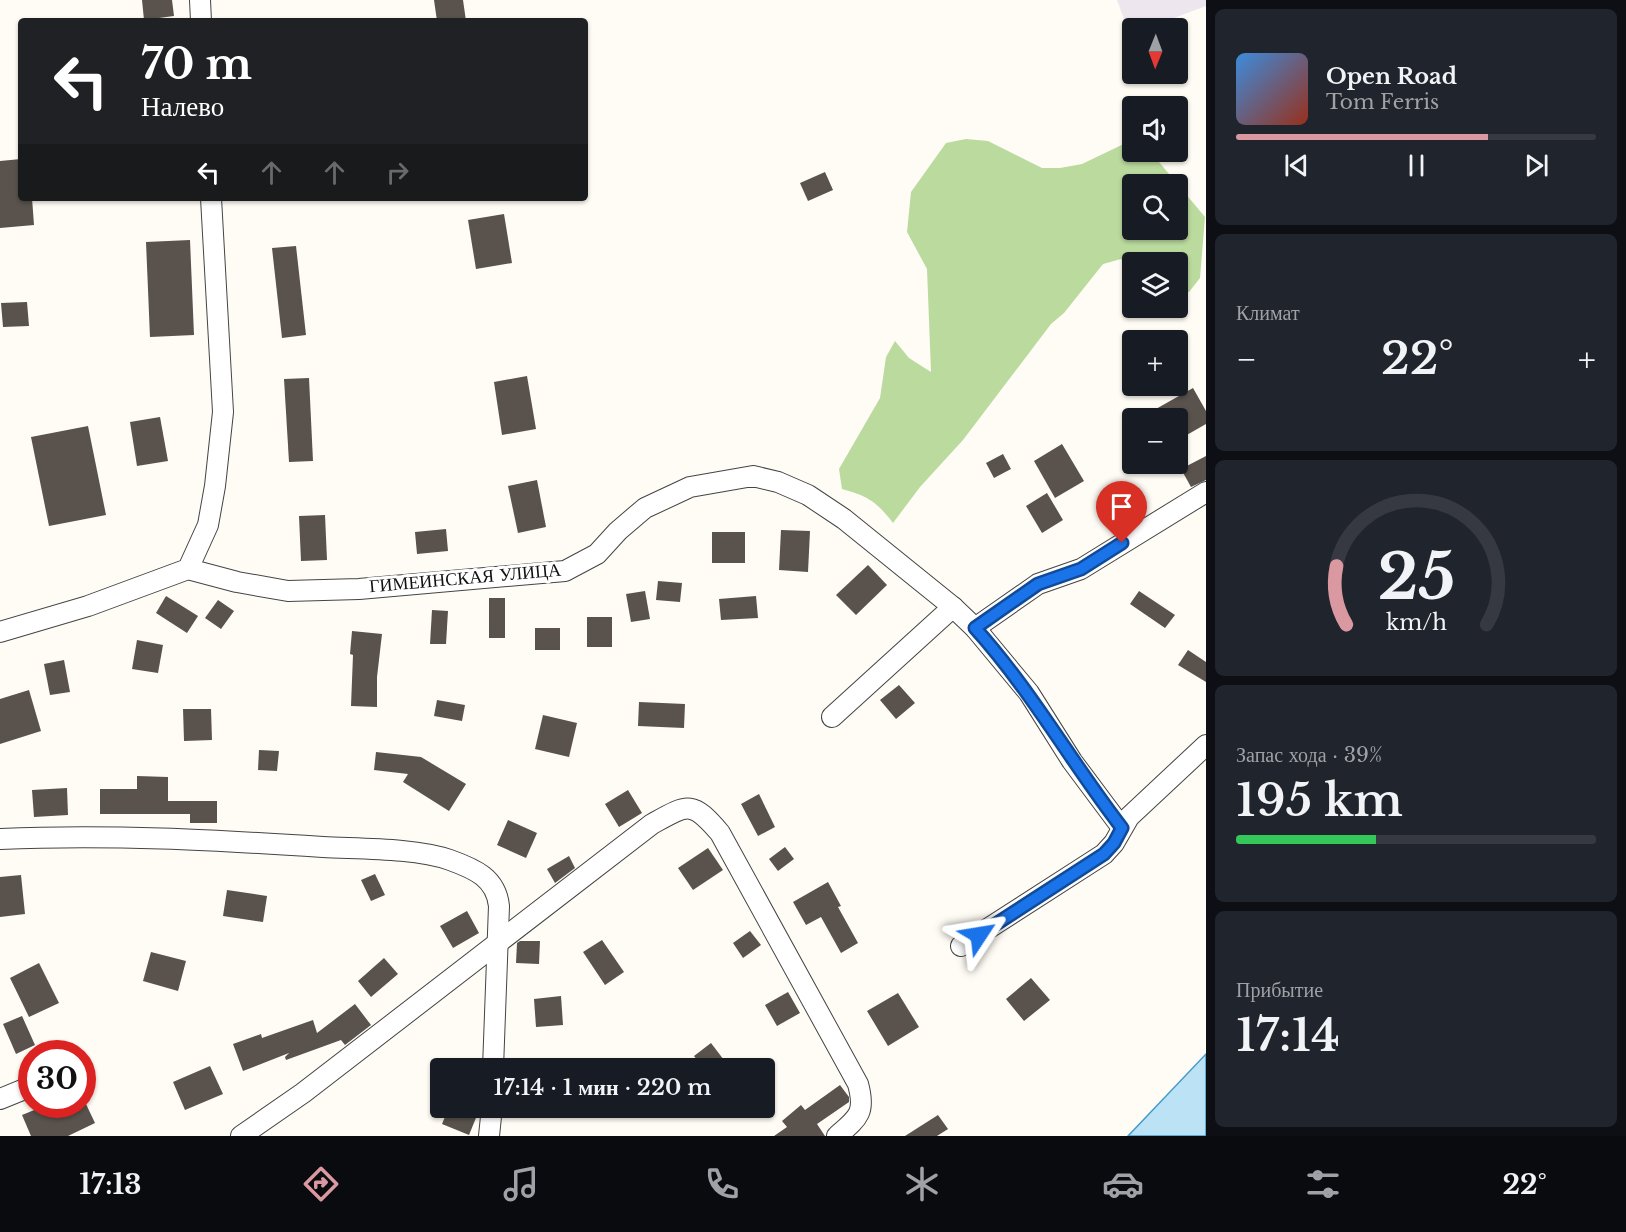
<!DOCTYPE html>
<html lang="ru">
<head>
<meta charset="utf-8">
<style>
	body { margin:0; font-family:"Libre Baskerville",serif; background:#20242c; color:#f1f3f6; height:100vh; display:flex; flex-direction:column; font-size:22px; white-space:nowrap }
	* { box-sizing:border-box; margin:0 }
	p { font-size:20px; color:#9ea1a6 }
	.icon { flex:none; width:33px; height:33px; fill:none; stroke:currentColor; stroke-width:2; stroke-linecap:round; stroke-linejoin:round }
	.map { position:relative; flex:1; overflow:hidden }
	.sheet { display:flex; flex-direction:column; gap:9px; padding:9px; background:#0d0f14; width:420px }
	.sheet>* { flex:none }
	.hud { position:absolute; left:18px; top:18px; width:570px; height:183px; border-radius:6px; box-shadow:0 2px 4px #0004; background:#202124; color:#fff; overflow:hidden }
	.needle { width:39px; rotate:181deg }
	.fabs { position:absolute; left:1122px; top:18px; display:grid; gap:12px }
	.fabs a { display:grid; place-items:center; width:66px; height:66px; border-radius:6px; background:#171b24; box-shadow:0 2px 4px #0004; font-size:30px }
	.speed { position:absolute; left:18px; top:1040px; display:flex; gap:12px; font-size:30px; font-weight:700; text-align:center }
	.speed>* { display:grid; place-content:center; width:78px; height:78px; border-radius:50%; background:#171b24; box-shadow:0 2px 4px #0004; line-height:1 }
	.speed .limit { border:9px solid #d22; background:#fff; color:#111 }
	.pin { position:absolute; display:grid; place-items:center; width:51px; height:51px; color:#fff; margin:-62px -26px; border-radius:50% 50% 50% 0; rotate:-45deg; box-shadow:0 0 6px #0007 }
	.pin .icon { rotate:45deg }
	.me { position:absolute; width:66px; margin:-33px; rotate:57deg; stroke-linejoin:round; filter:drop-shadow(0 0 4px #0008) }
	.turn { display:flex; align-items:center; gap:21px; height:126px; padding:0 24px; font-size:27px }
	.turn .icon { width:78px; height:78px; stroke-width:2.5 }
	.turn b { display:block; font-size:42px; line-height:51px }
	.lanes { display:flex; align-items:center; height:57px; padding:0 24px; background:#0003; justify-content:center; gap:30px; direction:ltr }
	.lanes .off { opacity:.35 }
	.big { font-size:45px; font-weight:600; line-height:1.1 }
	.sheet .card { flex:1; display:flex; flex-direction:column; justify-content:center; gap:9px; min-width:0; padding:0 21px; border-radius:9px; background:#20242c }
	.sheet .dial { align-items:center; gap:0 }
	.dial svg { height:156px; overflow:visible; fill:none; stroke:#363941; stroke-width:7; stroke-linecap:round; text-anchor:middle }
	.dial text { fill:#f1f3f6; stroke:none }
	.song { display:flex; align-items:center; gap:18px }
	.cover { width:72px; height:72px; border-radius:9px; background:linear-gradient(135deg,hsl(210 70% 55%),hsl(10 70% 35%)) }
	.played { height:6px; border-radius:3px; background:linear-gradient(90deg,#da99a0 70%,#363941 70%) }
	.keys { display:flex; justify-content:space-around; direction:ltr }
	.heat { display:flex; justify-content:space-between; align-items:center; font-size:33px; direction:ltr }
	.charge { height:9px; border-radius:4px; background:linear-gradient(90deg,#34c759 39%,#363941 0) }
	.trip { position:absolute; left:430px; top:1058px; width:345px; height:60px; border-radius:6px; background:#171b24; box-shadow:0 2px 4px #0004; font-weight:600; line-height:60px; text-align:center }
	.menu { display:flex; height:96px; justify-content:space-around; align-items:center; background:#090b0e; color:#9ea1a6 }
	.menu .icon { width:42px; height:42px }
	.menu .active { color:#da99a0 }
	.menu b { font-size:27px; color:#f1f3f6 }
	main { display:flex; flex:1; min-height:0 }
	.map>svg:first-child { display:block }
	.industrial { fill:#ede6ef }
	.forest { fill:#bbda9e; fill-rule:evenodd }
	.water { fill:#bbe2f5; stroke:#439acb; stroke-width:1.5 }
	.building { fill:#59524d }
	.lines { fill:none; stroke-linecap:round; stroke-linejoin:round }
	.minor-casing { stroke:#444; stroke-width:22 }
	.minor { stroke:#fff; stroke-width:20 }
	.route-casing { stroke:#114b97; stroke-width:15 }
	.route { stroke:#1a73e8; stroke-width:10 }
	.labels { text-anchor:middle; dominant-baseline:central; stroke-width:6; stroke-linejoin:round; paint-order:stroke }
	.street-label { font-size:18px; fill:#111; stroke:#fff }
</style>
</head>
<body>
<main>
<div class="map">
<svg width="1206" height="1136" viewBox="0 0 1206 1136">
	<rect width="100%" height="100%" fill="#fffcf5"/>
	<path class="industrial" d="M 1117,0 L 1206,0 L 1206,6 L 1147,28 L 1132,28 L 1132,34 L 1130,35 Z"/>
	<path class="forest" d="M 966,139 L 988,141 L 1042,168 L 1060,168 L 1082,164 L 1132,140 L 1132,152 L 1159,152 L 1159,162 L 1205,217 L 1200,278 L 1189,292 L 1178,294 L 1178,262 L 1132,262 L 1132,273 L 1121,259 L 1103,264 L 1064,313 L 1051,324 L 963,440 L 920,487 L 893,523 C 877,502 868,496 842,489 L 839,469 L 880,398 L 886,357 L 895,341 L 909,358 L 931,372 L 927,269 L 907,232 L 911,192 L 946,143 ZM 1178,184 L 1178,230 L 1132,230 L 1132,184 Z"/>
	<path class="water" d="M 1206,1054 L 1206,1136 L 1128,1136 Z"/>
	<g class="building">
		<path d="M 142,0 L 172,0 L 174,16 L 144,20 Z"/>
		<path d="M 434,0 L 463,0 L 466,21 L 437,21 Z"/>
		<path d="M 21,159 L 21,198 L 32,198 L 34,225 L 0,228 L 0,161 Z"/>
		<path d="M 825,172 L 833,190 L 808,201 L 800,183 Z"/>
		<path d="M 504,214 L 512,263 L 476,269 L 468,220 Z"/>
		<path d="M 190,240 L 194,335 L 150,337 L 146,242 Z"/>
		<path d="M 296,246 L 306,335 L 282,338 L 272,248 Z"/>
		<path d="M 27,302 L 29,326 L 3,327 L 1,303 Z"/>
		<path d="M 527,376 L 536,429 L 502,435 L 494,382 Z"/>
		<path d="M 309,378 L 313,461 L 289,462 L 284,379 Z"/>
		<path d="M 1193,388 L 1206,411 L 1206,424 L 1178,440 L 1178,418 L 1140,418 Z"/>
		<path d="M 160,417 L 168,461 L 137,466 L 130,422 Z"/>
		<path d="M 88,426 L 106,515 L 49,526 L 31,437 Z"/>
		<path d="M 1062,444 L 1084,481 L 1055,498 L 1034,461 Z"/>
		<path d="M 1003,454 L 1011,469 L 994,478 L 986,463 Z"/>
		<path d="M 1206,456 L 1206,480 L 1191,487 L 1181,469 Z"/>
		<path d="M 537,480 L 546,527 L 518,533 L 508,486 Z"/>
		<path d="M 1047,493 L 1063,520 L 1042,533 L 1026,506 Z"/>
		<path d="M 325,515 L 327,560 L 301,561 L 299,516 Z"/>
		<path d="M 446,529 L 448,551 L 417,554 L 415,532 Z"/>
		<path d="M 781,530 L 810,531 L 808,572 L 779,570 Z"/>
		<rect x="712" y="532" width="33" height="31"/>
		<path d="M 868,565 L 887,585 L 856,615 L 836,595 Z"/>
		<path d="M 658,581 L 682,583 L 680,602 L 656,600 Z"/>
		<path d="M 645,591 L 650,619 L 631,622 L 626,594 Z"/>
		<path d="M 1139,591 L 1175,615 L 1165,628 L 1130,604 Z"/>
		<path d="M 166,596 L 198,616 L 187,633 L 156,613 Z"/>
		<path d="M 756,596 L 758,618 L 721,620 L 719,599 Z"/>
		<rect x="489" y="598" width="16" height="40"/>
		<path d="M 218,600 L 234,611 L 221,629 L 205,618 Z"/>
		<path d="M 432,610 L 448,611 L 446,644 L 430,644 Z"/>
		<rect x="587" y="617" width="25" height="30"/>
		<rect x="535" y="628" width="25" height="22"/>
		<path d="M 352,631 L 382,634 L 377,677 L 377,707 L 351,706 L 353,655 L 350,654 Z"/>
		<path d="M 137,640 L 163,645 L 158,673 L 132,669 Z"/>
		<path d="M 1188,650 L 1206,662 L 1206,682 L 1178,665 Z"/>
		<path d="M 64,660 L 70,692 L 50,695 L 44,664 Z"/>
		<path d="M 899,685 L 915,703 L 896,719 L 880,700 Z"/>
		<path d="M 29,690 L 41,731 L 0,744 L 0,699 Z"/>
		<path d="M 437,700 L 465,705 L 462,721 L 434,716 Z"/>
		<path d="M 639,702 L 685,704 L 684,728 L 638,726 Z"/>
		<path d="M 183,709 L 211,709 L 212,740 L 184,741 Z"/>
		<path d="M 543,715 L 577,723 L 569,757 L 535,749 Z"/>
		<path d="M 259,750 L 279,751 L 277,771 L 258,770 Z"/>
		<path d="M 376,752 L 421,757 L 466,784 L 449,811 L 403,782 L 408,774 L 374,770 Z"/>
		<path d="M 137,776 L 168,777 L 168,801 L 217,801 L 217,823 L 190,823 L 190,814 L 100,814 L 100,789 L 137,789 Z"/>
		<path d="M 67,788 L 68,815 L 34,817 L 32,790 Z"/>
		<path d="M 628,790 L 642,813 L 619,827 L 605,804 Z"/>
		<path d="M 759,794 L 775,827 L 758,836 L 741,804 Z"/>
		<path d="M 508,820 L 537,833 L 526,858 L 497,845 Z"/>
		<path d="M 785,847 L 794,859 L 778,871 L 769,859 Z"/>
		<path d="M 708,848 L 723,870 L 693,890 L 678,868 Z"/>
		<path d="M 569,856 L 575,868 L 555,883 L 547,869 Z"/>
		<path d="M 375,874 L 385,895 L 371,901 L 361,880 Z"/>
		<path d="M 21,875 L 25,914 L 0,917 L 0,877 Z"/>
		<path d="M 828,882 L 841,906 L 838,907 L 858,943 L 841,953 L 821,917 L 806,925 L 793,902 Z"/>
		<path d="M 227,890 L 267,896 L 263,922 L 223,916 Z"/>
		<path d="M 467,911 L 479,933 L 453,948 L 440,926 Z"/>
		<path d="M 750,931 L 761,945 L 743,958 L 733,943 Z"/>
		<path d="M 602,940 L 624,972 L 605,985 L 583,952 Z"/>
		<path d="M 520,941 L 540,941 L 539,964 L 516,963 L 517,943 Z"/>
		<path d="M 151,952 L 186,961 L 178,991 L 143,981 Z"/>
		<path d="M 384,958 L 398,974 L 371,997 L 358,981 Z"/>
		<path d="M 39,963 L 59,1003 L 29,1017 L 10,978 Z"/>
		<path d="M 1031,978 L 1050,1000 L 1024,1021 L 1006,999 Z"/>
		<path d="M 788,992 L 800,1013 L 777,1026 L 765,1005 Z"/>
		<path d="M 898,993 L 919,1027 L 888,1046 L 867,1011 Z"/>
		<path d="M 561,996 L 563,1025 L 536,1027 L 534,999 Z"/>
		<path d="M 355,1004 L 371,1025 L 345,1045 L 341,1040 L 286,1060 L 285,1057 L 289,1053 L 243,1071 L 233,1044 L 261,1034 L 262,1038 L 313,1020 L 317,1033 Z"/>
		<path d="M 22,1016 L 35,1045 L 16,1054 L 3,1024 Z"/>
		<path d="M 711,1043 L 730,1068 L 703,1068 L 694,1056 Z"/>
		<path d="M 210,1066 L 223,1094 L 185,1110 L 173,1082 Z"/>
		<path d="M 840,1085 L 849,1097 L 849,1102 L 817,1124 L 825,1136 L 774,1136 L 787,1127 L 782,1121 L 801,1105 L 805,1110 Z"/>
		<path d="M 49,1104 L 86,1104 L 95,1123 L 68,1136 L 31,1136 L 22,1115 Z"/>
		<path d="M 449,1107 L 464,1107 L 478,1113 L 469,1135 L 442,1124 Z"/>
		<path d="M 938,1115 L 948,1129 L 937,1136 L 905,1136 Z"/>
	</g>
	<g class="lines">
		<g class="minor-casing">
			<g id="minor">
				<path d="M 200,0 L 201,21"/>
				<path d="M 188,569 L 237,582 L 288,591 L 359,589 L 565,571 L 597,554 L 618,531 L 645,508 L 690,487 L 753,476 L 778,482 L 808,495 L 844,519 L 953,607 L 975,628 L 1029,693 L 1072,761 L 1122,828"/>
				<path d="M 975,628 L 1038,584 L 1081,569 L 1206,492"/>
				<path d="M 0,632 L 88,606 L 188,569 L 208,525 L 215,486 L 223,412 L 211,198"/>
				<path d="M 832,717 L 953,607"/>
				<path d="M 0,839 C 108,834 215,840 323,847 C 360,849 416,848 450,860 C 475,869 496,878 499,906 L 493,1068"/>
				<path d="M 961,946 L 1104,854 L 1114,843 L 1129,817 L 1206,745"/>
				<path d="M 0,1099 L 32,1086"/>
				<path d="M 241,1136 L 303,1093 L 652,824 C 688,804 692,800 720,833 L 858,1084 C 866,1113 858,1118 837,1136"/>
				<path d="M 489,1136 L 492,1107"/>
			</g>
		</g>
		<use href="#minor" class="minor"/>
	</g>
	<g class="lines">
		<g class="route-casing">
			<path id="route" d="M 979,935 L 1104,854 L 1114,843 L 1122,828 C 1071,762 1031,690 975,628 L 1038,584 L 1081,569 L 1122,543"/>
		</g>
		<use href="#route" class="route"/>
	</g>
	<g class="labels">
		<g class="street-label">
			<text transform="translate(465 578) rotate(-5)">ГИМЕИНСКАЯ УЛИЦА</text>
		</g>
	</g>
</svg>
<div class="fabs">
<a><svg class="needle" viewBox="-14 -14 28 28"><path d="M0-13l5 13h-10z" fill="#e53935"/><path d="M0 13l5-13h-10z" fill="#9ea1a6"/></svg></a>
<a><svg class="icon" aria-label="sound" viewBox="0 0 24 24"><path d="M4 9h4l5-4v14l-5-4H4zM17 9q2 3 0 6"/></svg></a>
<a><svg class="icon" aria-label="search" viewBox="0 0 24 24"><circle cx="10" cy="10" r="6"/><path d="M15 15l6 6"/></svg></a>
<a><svg class="icon" aria-label="layers" viewBox="0 0 24 24"><path d="M12 4l9 5-9 5-9-5zM3 14l9 5 9-5"/></svg></a>
<a>+</a>
<a>−</a>
</div>
<div class="speed"><div class="limit">30</div></div>
<div class="pin" style="left:1122px;top:543px;background:#d93025"><svg class="icon" aria-label="arrive" viewBox="0 0 24 24"><path d="M6 21V4h12l-3 4 3 4H6"/></svg></div>
<svg class="me" style="left:979px;top:935px" viewBox="-20 -20 40 40"><path d="M0-17L14 15 0 8-14 15z" fill="#1a73e8" stroke="#fff" stroke-width="4"/></svg>
<div class="trip">17:14 · 1 мин · 220 m</div>
<div class="hud">
<div class="turn"><svg class="icon" aria-label="left" viewBox="0 0 24 24"><path d="M17 20v-9H6M10 6l-5 5 5 5"/></svg><div><b>70 m</b>Налево</div></div>
<div class="lanes"><svg class="icon" aria-label="left" viewBox="0 0 24 24"><path d="M17 20v-9H6M10 6l-5 5 5 5"/></svg><svg class="icon off" aria-label="ahead" viewBox="0 0 24 24"><path d="M12 20V5M6 11l6-6 6 6"/></svg><svg class="icon off" aria-label="ahead" viewBox="0 0 24 24"><path d="M12 20V5M6 11l6-6 6 6"/></svg><svg class="icon off" aria-label="right" viewBox="0 0 24 24"><path d="M7 20v-9h11M14 6l5 5-5 5"/></svg></div>
</div>
</div>
<section class="sheet">
<div class="card">
<div class="song"><i class="cover"></i><div><b>Open Road</b><p>Tom Ferris</p></div></div>
<div class="played"></div>
<div class="keys"><svg class="icon" aria-label="previous" viewBox="0 0 24 24"><path d="M18 5L8 12l10 7zM5 5v14"/></svg><svg class="icon" aria-label="pause" viewBox="0 0 24 24"><path d="M8 5v14M16 5v14"/></svg><svg class="icon" aria-label="next" viewBox="0 0 24 24"><path d="M6 5l10 7-10 7zM19 5v14"/></svg></div>
</div>
<div class="card"><p>Климат</p>
<div class="heat"><a>−</a><b class="big">22°</b><a>+</a></div>
</div>
<div class="card dial"><svg viewBox="0 0 100 80">
<path d="M14 69A42 42 0 1 1 86 69"/>
<path d="M14 69A42 42 0 0 1 9 39" stroke="#da99a0"/>
<text x="50" y="56" font-size="32" font-weight="700">25</text>
<text x="50" y="72" font-size="11">km/h</text>
</svg></div>
<div class="card"><p>Запас хода · 39%</p><b class="big">195 km</b><div class="charge"></div></div>
<div class="card"><p>Прибытие</p><b class="big">17:14</b></div>
</section>
</main>
<nav class="menu">
<b>17:13</b>
<svg class="icon active" aria-label="directions" viewBox="0 0 24 24"><path d="M12 3l9 9-9 9-9-9zM9 14v-3h6M13 9l2 2-2 2"/></svg>
<svg class="icon" aria-label="music" viewBox="0 0 24 24"><path d="M9 18V5l10-2v13"/><circle cx="6" cy="18" r="3"/><circle cx="16" cy="16" r="3"/></svg>
<svg class="icon" aria-label="phone" viewBox="0 0 24 24"><path d="M5 4h4l2 5-3 2q2 4 5 5l2-3 5 2v4C11 20 4 13 5 4z"/></svg>
<svg class="icon" aria-label="climate" viewBox="0 0 24 24"><path d="M12 3v18M4 7l16 10M4 17L20 7"/></svg>
<svg class="icon" aria-label="car" viewBox="0 0 24 24"><path d="M5 17H2v-5l4-1 3-4h7l3 4 3 1v5h-3M9 17h6M6 11h13"/><circle cx="7" cy="17" r="2"/><circle cx="17" cy="17" r="2"/></svg>
<svg class="icon" aria-label="filters" viewBox="0 0 24 24"><path d="M4 7h16M4 17h16"/><circle cx="9" cy="7" r="2"/><circle cx="15" cy="17" r="2"/></svg>
<b>22°</b>
</nav>
</body>
</html>
